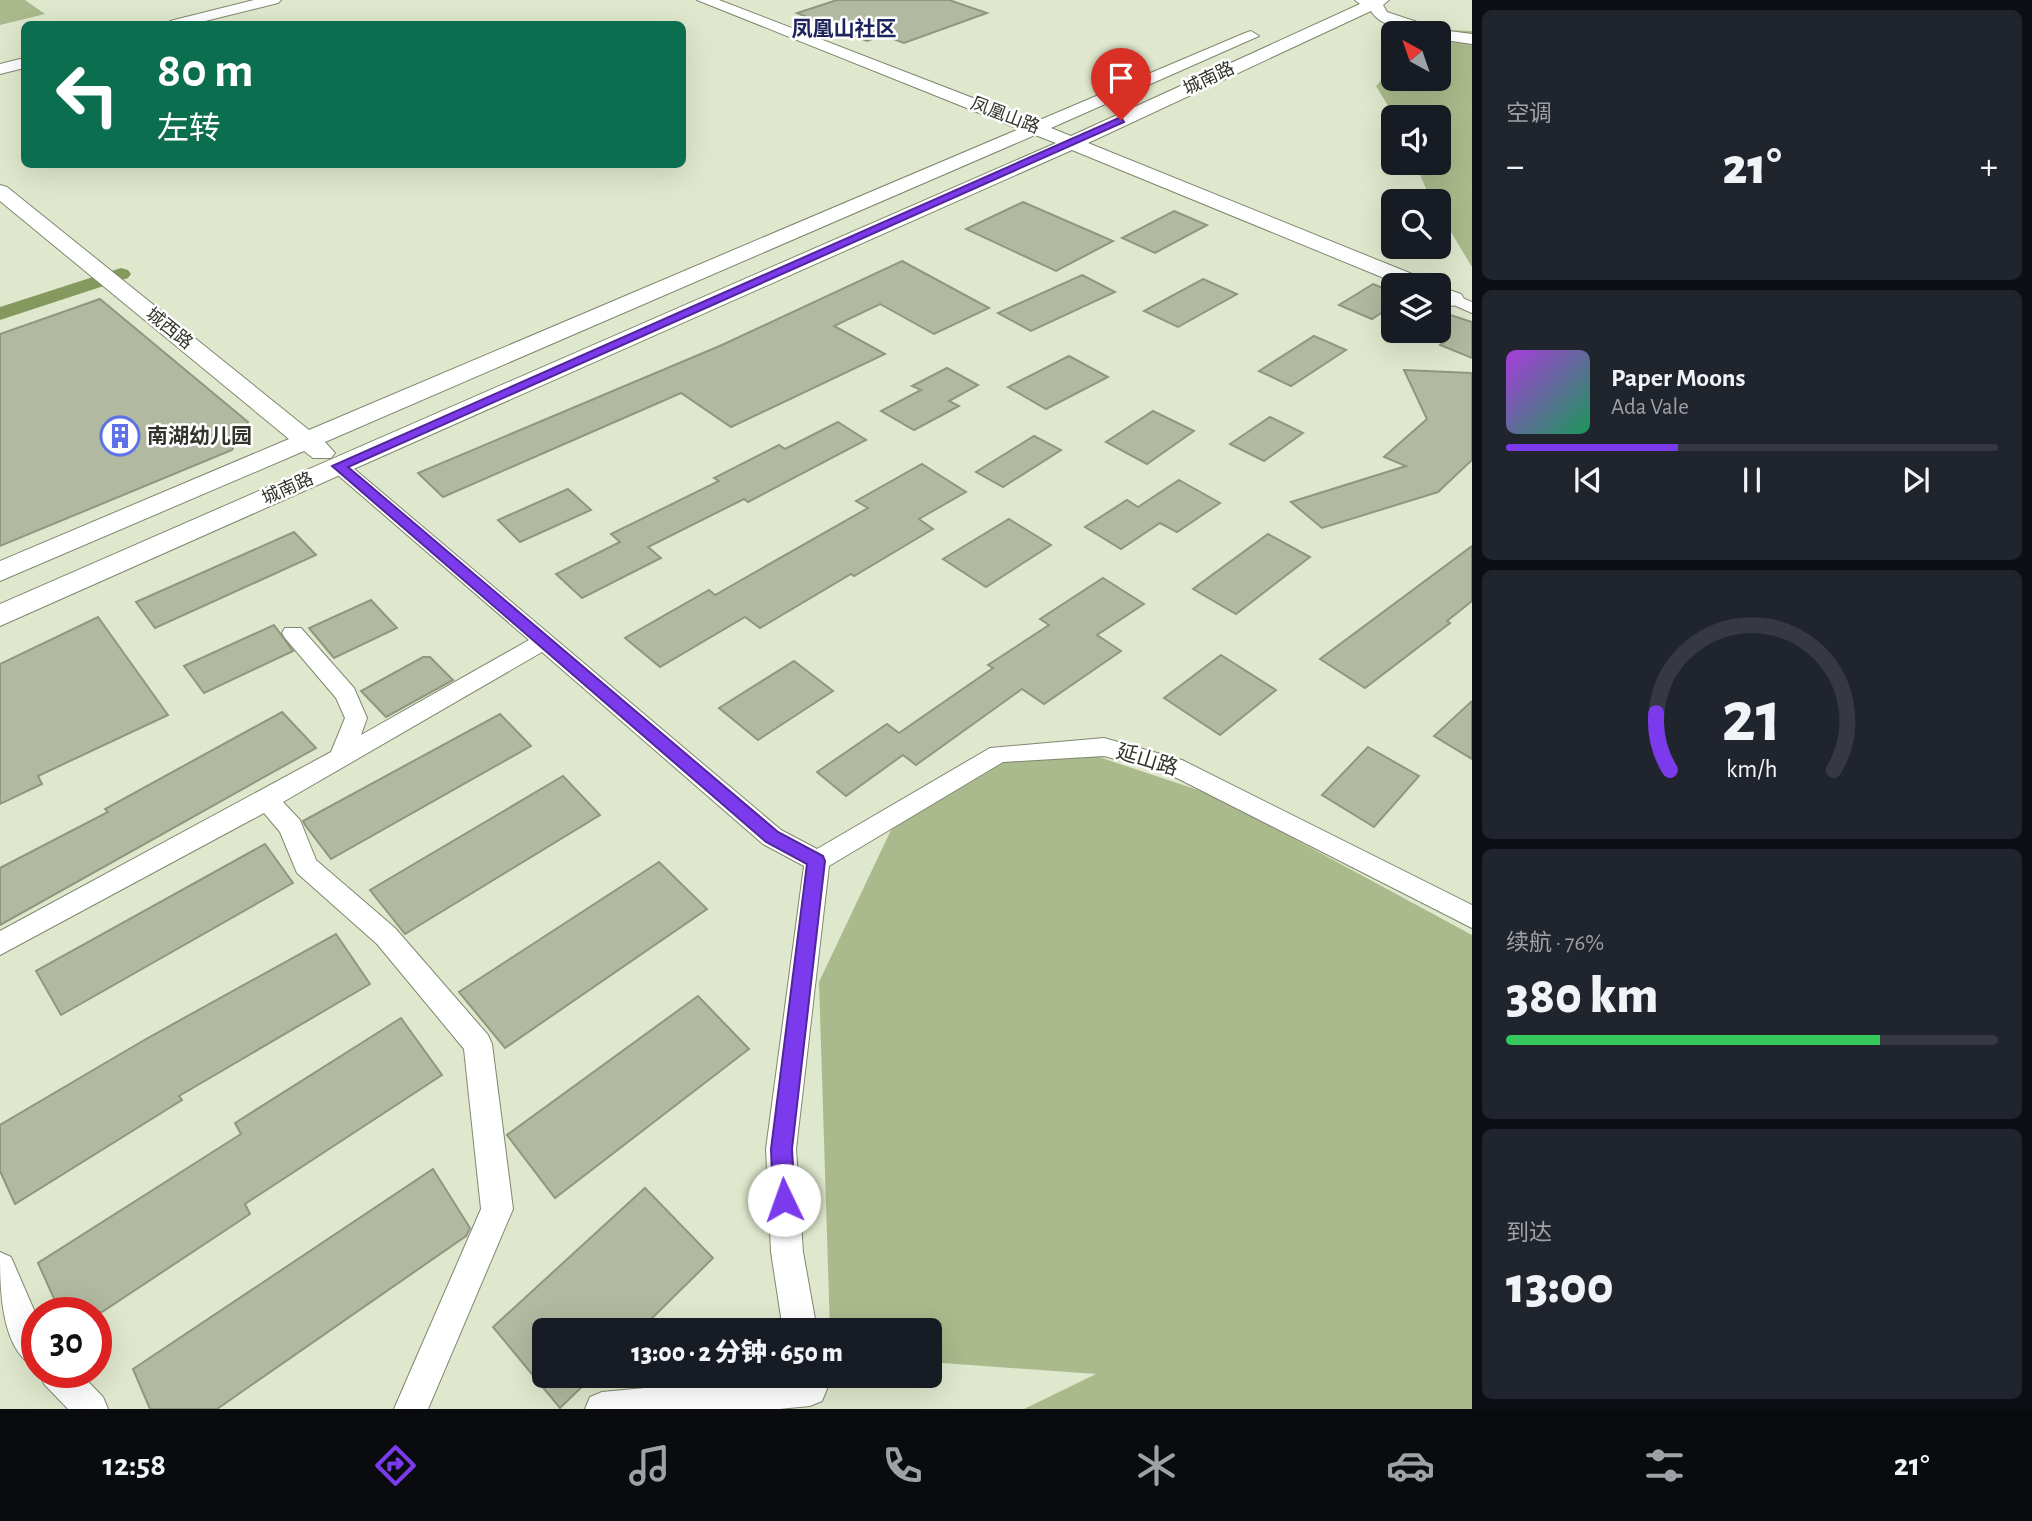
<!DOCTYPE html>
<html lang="zh">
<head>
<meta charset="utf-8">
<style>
	body { margin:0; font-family:"Alegreya Sans","Noto Sans SC",sans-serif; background:#20242c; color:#f1f3f6; height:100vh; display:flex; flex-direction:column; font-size:26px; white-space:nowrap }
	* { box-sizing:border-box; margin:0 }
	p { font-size:23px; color:#9ea1a6 }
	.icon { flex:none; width:38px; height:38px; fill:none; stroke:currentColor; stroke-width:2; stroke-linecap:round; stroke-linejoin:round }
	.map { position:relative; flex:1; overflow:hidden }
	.sheet { display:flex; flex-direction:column; gap:10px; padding:10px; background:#0d0f14; width:560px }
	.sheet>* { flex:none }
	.top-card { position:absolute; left:21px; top:21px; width:665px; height:147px; border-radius:10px; box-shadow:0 7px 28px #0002; background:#0b6e4f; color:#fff; overflow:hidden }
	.needle { width:46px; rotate:320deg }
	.tools { position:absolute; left:1381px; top:21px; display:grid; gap:14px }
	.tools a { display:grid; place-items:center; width:70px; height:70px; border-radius:10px; background:#171b24; box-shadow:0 7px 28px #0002; font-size:35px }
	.speed { position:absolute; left:21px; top:1297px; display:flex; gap:14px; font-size:35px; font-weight:700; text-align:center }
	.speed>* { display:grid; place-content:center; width:91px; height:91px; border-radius:50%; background:#171b24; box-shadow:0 7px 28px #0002; line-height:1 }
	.speed .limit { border:10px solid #d22; background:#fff; color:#111 }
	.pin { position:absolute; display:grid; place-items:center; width:60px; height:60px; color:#fff; margin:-72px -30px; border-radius:50% 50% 50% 0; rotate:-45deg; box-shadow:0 0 7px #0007 }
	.pin .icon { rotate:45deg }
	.me { position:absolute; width:77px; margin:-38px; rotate:357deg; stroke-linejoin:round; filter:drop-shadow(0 0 5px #0008) }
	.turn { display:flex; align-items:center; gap:24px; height:147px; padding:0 21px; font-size:32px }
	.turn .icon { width:91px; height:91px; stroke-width:2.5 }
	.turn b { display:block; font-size:49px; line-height:60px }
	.big { font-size:52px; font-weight:800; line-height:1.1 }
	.sheet .widget { flex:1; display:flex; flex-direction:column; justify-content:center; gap:10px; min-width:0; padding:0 24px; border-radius:10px; background:#20242c }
	.sheet .dial { align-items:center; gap:0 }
	.dial svg { height:182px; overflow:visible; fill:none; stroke:#363941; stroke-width:7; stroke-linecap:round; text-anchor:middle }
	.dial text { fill:#f1f3f6; stroke:none }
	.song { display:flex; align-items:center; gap:21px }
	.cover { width:84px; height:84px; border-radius:10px; background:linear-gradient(135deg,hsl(280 70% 55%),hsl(150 70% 35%)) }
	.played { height:7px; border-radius:4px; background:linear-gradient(90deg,#7c3aed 35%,#363941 35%) }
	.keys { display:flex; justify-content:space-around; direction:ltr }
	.heat { display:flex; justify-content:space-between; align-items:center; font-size:38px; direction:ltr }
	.charge { height:10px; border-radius:5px; background:linear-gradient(90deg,#34c759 76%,#363941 0) }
	.trip { position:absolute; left:532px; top:1318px; width:410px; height:70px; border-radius:10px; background:#171b24; box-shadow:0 7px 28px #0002; font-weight:800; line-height:70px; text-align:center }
	.menu { display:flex; height:112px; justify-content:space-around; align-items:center; background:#090b0e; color:#9ea1a6 }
	.menu .icon { width:49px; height:49px }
	.menu .selected { color:#7c3aed }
	.menu b { font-size:32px; color:#f1f3f6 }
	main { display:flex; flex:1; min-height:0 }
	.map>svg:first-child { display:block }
	.green { fill:#abba8c }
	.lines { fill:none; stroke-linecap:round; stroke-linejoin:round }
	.canal { fill:#85985d; fill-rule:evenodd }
	.building { fill:#b1baa0; stroke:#8f977e; stroke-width:2 }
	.street-casing { stroke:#7f886f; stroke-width:2 }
	.secondary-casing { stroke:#7f886f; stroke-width:2 }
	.street { fill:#fff; fill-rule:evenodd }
	.secondary { fill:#fff; fill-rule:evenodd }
	.route { fill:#7c3aed; stroke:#51269a; stroke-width:2 }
	.labels { text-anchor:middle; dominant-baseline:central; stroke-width:5; stroke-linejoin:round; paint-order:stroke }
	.far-street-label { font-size:18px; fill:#31342a; stroke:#fff }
	.far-quarter-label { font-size:21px; font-weight:bold; fill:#1d245c; stroke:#fff }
	.poi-label { font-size:21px; font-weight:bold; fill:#31342a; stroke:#fff; text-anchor:start }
	.street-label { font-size:21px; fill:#31342a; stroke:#fff }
</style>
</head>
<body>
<main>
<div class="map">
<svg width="1472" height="1409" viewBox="0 0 1472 1409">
	<rect width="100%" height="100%" fill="#dfe8cd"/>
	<g class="green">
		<path d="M 0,0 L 25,0 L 45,14 L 0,25 Z"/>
		<path d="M 1447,30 L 1472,31 L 1472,267 L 1439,212 L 1438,201 L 1431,200 L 1415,163 L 1438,163 L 1438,117 L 1395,117 L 1376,86 L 1393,67 L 1393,79 L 1438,79 L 1439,35 Z"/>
		<path d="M 1078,750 L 1213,795 L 1472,935 L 1472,1409 L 1024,1409 L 1096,1374 L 929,1362 L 929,1330 L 830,1330 L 819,982 L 900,811 L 1010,751 Z"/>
	</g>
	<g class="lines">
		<path class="canal" d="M 121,268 L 128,270 L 131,274 L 128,278 L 0,320 L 0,307 Z"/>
	</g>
	<g class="building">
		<path d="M 837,0 L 949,0 L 987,13 L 904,43 L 883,35 L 867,41 L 797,13 Z"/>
		<path d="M 1023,202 L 1113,241 L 1056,271 L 966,229 Z"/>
		<path d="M 1174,211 L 1207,225 L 1155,253 L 1122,238 Z"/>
		<path d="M 902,261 L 989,308 L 934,334 L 880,304 L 834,326 L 885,354 L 731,427 L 681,393 L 443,497 L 418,473 L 722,345 Z"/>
		<path d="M 1082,275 L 1115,292 L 1031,331 L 998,313 Z"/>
		<path d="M 1203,279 L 1237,294 L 1178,327 L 1144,311 Z"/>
		<path d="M 1373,284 L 1393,292 L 1393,305 L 1372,319 L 1339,305 Z"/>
		<path d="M 100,299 L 248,422 L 232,450 L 0,546 L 0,334 Z"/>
		<path d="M 1438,311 L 1472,322 L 1472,358 L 1440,345 L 1449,338 L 1438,333 Z"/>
		<path d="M 1314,336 L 1346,350 L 1291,386 L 1259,371 Z"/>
		<path d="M 1069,356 L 1108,377 L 1046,409 L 1008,387 Z"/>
		<path d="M 947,368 L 978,385 L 949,401 L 959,406 L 914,430 L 881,411 L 921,390 L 912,386 Z"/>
		<path d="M 1404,370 L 1472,373 L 1472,460 L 1438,492 L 1322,528 L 1291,502 L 1406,466 L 1384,457 L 1427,419 Z"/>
		<path d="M 1153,411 L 1194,431 L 1147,464 L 1106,442 Z"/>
		<path d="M 1270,417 L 1303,433 L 1264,461 L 1230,444 Z"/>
		<path d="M 838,422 L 866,440 L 748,502 L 744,499 L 648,547 L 661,558 L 582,598 L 556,574 L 620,542 L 611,534 L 719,481 L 714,478 L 779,445 L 785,449 Z"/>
		<path d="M 1034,436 L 1061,450 L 1003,487 L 976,472 Z"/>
		<path d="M 922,464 L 966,492 L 919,519 L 933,529 L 854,576 L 851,574 L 760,628 L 745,617 L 660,667 L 625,638 L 709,590 L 715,595 L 868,508 L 856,501 Z"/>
		<path d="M 1179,480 L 1220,503 L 1177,532 L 1160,523 L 1121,549 L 1085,527 L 1127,500 L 1138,507 Z"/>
		<path d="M 568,489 L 591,510 L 520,542 L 498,520 Z"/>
		<path d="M 1009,519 L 1051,545 L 986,587 L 943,559 Z"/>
		<path d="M 294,532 L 316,555 L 155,628 L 136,602 Z"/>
		<path d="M 1268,534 L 1310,557 L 1236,614 L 1193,589 Z"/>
		<path d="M 1472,546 L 1472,601 L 1447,621 L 1450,623 L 1365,688 L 1320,659 Z"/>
		<path d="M 1103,578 L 1144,604 L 1097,635 L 1121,651 L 1044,704 L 1022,689 L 916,765 L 903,755 L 846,796 L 817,772 L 887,724 L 899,733 L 993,668 L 988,665 L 1049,625 L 1040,619 Z"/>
		<path d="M 371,600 L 397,628 L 334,658 L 309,628 Z"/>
		<path d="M 98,617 L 168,715 L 38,776 L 42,784 L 0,804 L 0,664 Z"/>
		<path d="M 274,625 L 293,651 L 204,693 L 184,666 Z"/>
		<path d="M 1221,655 L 1276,690 L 1220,735 L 1164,698 Z"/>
		<path d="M 423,657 L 430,657 L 453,680 L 386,717 L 361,691 Z"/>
		<path d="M 794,661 L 833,691 L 758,740 L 719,708 Z"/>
		<path d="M 1472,701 L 1472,759 L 1434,736 Z"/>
		<path d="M 282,712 L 316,748 L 0,925 L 0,868 L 108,812 L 105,809 Z"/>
		<path d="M 500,714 L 531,746 L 331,859 L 305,825 L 303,821 Z"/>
		<path d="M 1368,747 L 1419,776 L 1374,827 L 1322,795 Z"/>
		<path d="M 563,776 L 600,815 L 405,934 L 370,890 Z"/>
		<path d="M 265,844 L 293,883 L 61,1015 L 36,971 Z"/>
		<path d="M 659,862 L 707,909 L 505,1048 L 459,992 Z"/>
		<path d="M 336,934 L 370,984 L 179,1096 L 182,1100 L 15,1204 L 0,1171 L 0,1125 L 146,1039 Z"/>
		<path d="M 698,996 L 749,1049 L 555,1198 L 507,1135 Z"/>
		<path d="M 401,1018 L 442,1075 L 245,1204 L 250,1214 L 102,1312 L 60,1312 L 38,1263 L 241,1134 L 235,1123 Z"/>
		<path d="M 433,1169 L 470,1228 L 466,1236 L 217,1409 L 150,1409 L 133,1369 Z"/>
		<path d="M 645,1188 L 713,1258 L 640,1330 L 544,1330 L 544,1376 L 593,1376 L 560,1408 L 493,1327 Z"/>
	</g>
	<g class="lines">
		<g class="street-casing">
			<g id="street">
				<path d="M 1453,294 L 1472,302 L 1472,313 L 1447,302 L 1447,296 Z"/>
				<path d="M 339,460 L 346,462 L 781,830 L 817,849 L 990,748 L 1104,738 L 1182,760 L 1472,905 L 1472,928 L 1167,773 L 1104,756 L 1003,762 L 829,866 L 796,1149 L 803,1252 L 817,1330 L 783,1330 L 771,1252 L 766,1149 L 804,866 L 763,844 L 542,652 L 283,802 L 300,820 L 316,860 L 395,928 L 488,1035 L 492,1044 L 513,1209 L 428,1409 L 394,1409 L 481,1209 L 464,1049 L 377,944 L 297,873 L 280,832 L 264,813 L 0,955 L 0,931 L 331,752 L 345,718 L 336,698 L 285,638 L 282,633 L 285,628 L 301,628 L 354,688 L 367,718 L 361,735 L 529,640 L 332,470 L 330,466 Z"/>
				<path d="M 0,1252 L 11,1257 L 37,1317 L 37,1368 C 0,1352 0,1287 0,1252 Z"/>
				<path d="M 39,1372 L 79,1372 L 103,1397 L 108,1409 L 68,1409 L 44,1384 Z"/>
				<path d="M 773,1376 L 818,1376 L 827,1389 L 822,1401 L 810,1406 L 779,1409 L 585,1409 L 590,1397 L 602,1392 Z"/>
			</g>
		</g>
		<g class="secondary-casing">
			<g id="secondary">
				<path d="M 254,0 L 281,0 L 278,3 L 193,24 L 168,24 L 170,21 Z"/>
				<path d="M 697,0 L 719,0 L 1035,122 L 1245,33 L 1251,31 L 1259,36 L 1051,128 L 1071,136 L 1360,4 L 1355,0 L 1389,0 L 1383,5 L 1387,12 L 1441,30 L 1472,34 L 1472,44 L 1438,39 L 1438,33 C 1419,33 1381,29 1371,11 L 1088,143 L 1427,280 L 1430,285 L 1401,285 L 1072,150 L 0,626 L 0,604 L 1056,143 L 1035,135 L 325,442 L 335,453 L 331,458 L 313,458 L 304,451 L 0,581 L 0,561 L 289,439 L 0,201 L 0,185 L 7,187 L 309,430 L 1019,129 Z"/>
				<path d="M 24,58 L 24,68 L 0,74 L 0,64 Z"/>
				<path d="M 1438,286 L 1461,294 L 1464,299 L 1453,306 L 1438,301 Z"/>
			</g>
		</g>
		<use href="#street" class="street"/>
		<use href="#secondary" class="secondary"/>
	</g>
	<path class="route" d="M 1121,117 L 1124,122 L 348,467 L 778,832 L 823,856 L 825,861 L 792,1149 L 795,1200 L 792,1208 L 784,1211 L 777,1208 L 773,1200 L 771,1149 L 807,864 L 766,842 L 332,466 Z"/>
	<defs>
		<g id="building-ring" transform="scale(2.0125)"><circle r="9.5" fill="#fff" stroke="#5f71e9" stroke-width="1.5"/><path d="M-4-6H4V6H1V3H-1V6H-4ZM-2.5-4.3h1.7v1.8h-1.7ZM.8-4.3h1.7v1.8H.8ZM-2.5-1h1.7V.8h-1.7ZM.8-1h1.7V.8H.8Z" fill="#5f71e9"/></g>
	</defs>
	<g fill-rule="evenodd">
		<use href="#building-ring" x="120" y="436"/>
	</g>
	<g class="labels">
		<g class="far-street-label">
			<text transform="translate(1209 79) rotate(-25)">城南路</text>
			<text transform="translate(1005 116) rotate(21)">凤凰山路</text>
			<text transform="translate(169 329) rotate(39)">城西路</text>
			<text transform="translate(288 489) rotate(-24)">城南路</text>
		</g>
		<g class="far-quarter-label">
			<text x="844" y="29">凤凰山社区</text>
		</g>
		<g class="poi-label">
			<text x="147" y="436">南湖幼儿园</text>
		</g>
		<g class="street-label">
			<text transform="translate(1147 760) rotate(17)">延山路</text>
		</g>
	</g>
</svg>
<div class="tools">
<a><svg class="needle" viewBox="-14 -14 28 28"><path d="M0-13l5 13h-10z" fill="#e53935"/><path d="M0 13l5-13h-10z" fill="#9ea1a6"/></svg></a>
<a><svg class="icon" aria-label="sound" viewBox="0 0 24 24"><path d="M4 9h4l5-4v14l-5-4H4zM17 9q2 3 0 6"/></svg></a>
<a><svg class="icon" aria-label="search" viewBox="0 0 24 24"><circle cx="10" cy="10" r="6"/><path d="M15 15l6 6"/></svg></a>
<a><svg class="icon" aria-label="layers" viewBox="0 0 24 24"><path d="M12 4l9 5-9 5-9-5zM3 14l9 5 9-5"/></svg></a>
</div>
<div class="speed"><div class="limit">30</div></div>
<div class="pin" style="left:1121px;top:120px;background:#d93025"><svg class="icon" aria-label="arrive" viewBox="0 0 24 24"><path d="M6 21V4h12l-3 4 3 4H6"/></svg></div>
<svg class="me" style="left:784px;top:1200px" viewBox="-20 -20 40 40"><circle r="19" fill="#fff"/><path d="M0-13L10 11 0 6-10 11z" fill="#7c3aed"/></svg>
<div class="trip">13:00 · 2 分钟 · 650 m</div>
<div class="top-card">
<div class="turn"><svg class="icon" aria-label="left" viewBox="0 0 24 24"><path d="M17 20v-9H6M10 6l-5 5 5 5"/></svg><div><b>80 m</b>左转</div></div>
</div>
</div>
<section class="sheet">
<div class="widget"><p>空调</p>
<div class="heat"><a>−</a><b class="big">21°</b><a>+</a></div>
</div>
<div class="widget">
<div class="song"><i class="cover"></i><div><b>Paper Moons</b><p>Ada Vale</p></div></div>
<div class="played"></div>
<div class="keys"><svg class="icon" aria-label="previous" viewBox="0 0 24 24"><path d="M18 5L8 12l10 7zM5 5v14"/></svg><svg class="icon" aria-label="pause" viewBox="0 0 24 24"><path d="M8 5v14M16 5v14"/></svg><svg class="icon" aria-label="next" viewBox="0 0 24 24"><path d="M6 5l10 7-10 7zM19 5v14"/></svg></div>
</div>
<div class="widget dial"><svg viewBox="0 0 100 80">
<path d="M14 69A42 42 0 1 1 86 69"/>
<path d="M14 69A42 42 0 0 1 8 44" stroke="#7c3aed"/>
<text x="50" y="56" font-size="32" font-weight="700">21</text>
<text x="50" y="72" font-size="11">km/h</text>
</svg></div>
<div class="widget"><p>续航 · 76%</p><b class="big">380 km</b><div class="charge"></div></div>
<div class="widget"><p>到达</p><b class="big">13:00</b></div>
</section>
</main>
<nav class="menu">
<b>12:58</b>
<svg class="icon selected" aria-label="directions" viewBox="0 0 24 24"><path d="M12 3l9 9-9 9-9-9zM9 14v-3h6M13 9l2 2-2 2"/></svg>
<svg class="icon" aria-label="music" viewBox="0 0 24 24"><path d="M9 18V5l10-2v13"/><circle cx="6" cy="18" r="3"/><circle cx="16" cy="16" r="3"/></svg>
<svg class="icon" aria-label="phone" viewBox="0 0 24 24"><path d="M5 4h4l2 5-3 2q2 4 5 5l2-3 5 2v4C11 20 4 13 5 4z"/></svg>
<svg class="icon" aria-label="climate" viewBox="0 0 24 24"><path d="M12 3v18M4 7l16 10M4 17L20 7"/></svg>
<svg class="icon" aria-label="car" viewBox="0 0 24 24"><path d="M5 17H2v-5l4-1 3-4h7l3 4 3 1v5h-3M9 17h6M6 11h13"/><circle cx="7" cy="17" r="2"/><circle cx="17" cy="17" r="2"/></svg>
<svg class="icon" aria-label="filters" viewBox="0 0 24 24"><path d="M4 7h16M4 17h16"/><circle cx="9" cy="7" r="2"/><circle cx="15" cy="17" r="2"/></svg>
<b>21°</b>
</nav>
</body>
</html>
